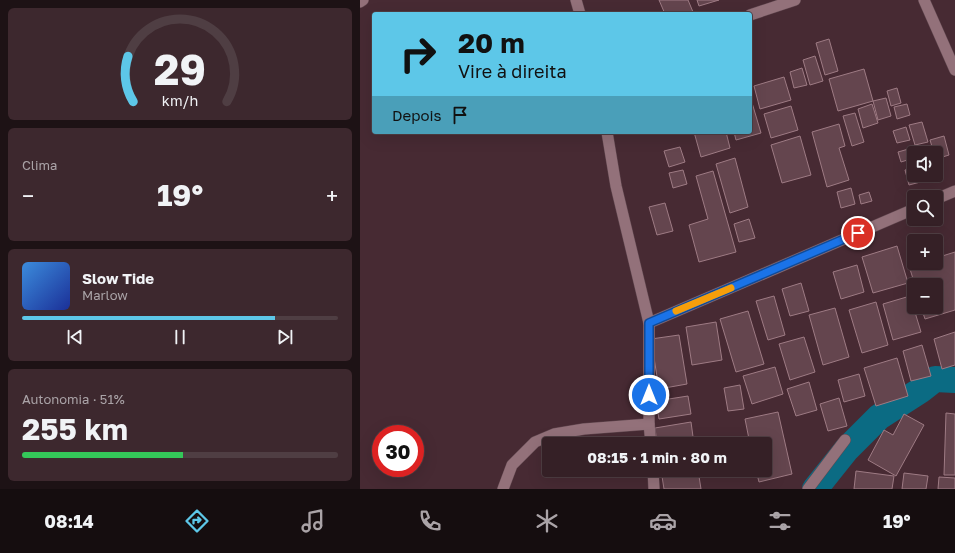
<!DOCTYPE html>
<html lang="pt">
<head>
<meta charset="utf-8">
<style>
	body { margin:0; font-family:"Golos Text",sans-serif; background:#3d282e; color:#f1f3f6; height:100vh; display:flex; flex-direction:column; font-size:15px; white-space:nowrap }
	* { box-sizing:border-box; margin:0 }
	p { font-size:13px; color:#aaa3a7 }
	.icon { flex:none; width:22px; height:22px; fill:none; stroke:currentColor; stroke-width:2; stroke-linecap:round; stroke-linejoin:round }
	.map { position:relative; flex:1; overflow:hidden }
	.drawer { display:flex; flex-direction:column; gap:8px; padding:8px; background:#1d1215; width:360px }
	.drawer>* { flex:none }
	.hud { position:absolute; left:12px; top:12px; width:380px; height:122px; border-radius:4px; box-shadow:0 4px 16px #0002,0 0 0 1px #4f3e43; background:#5dc7e8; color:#111; overflow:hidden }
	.fabs { position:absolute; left:547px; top:146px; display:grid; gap:8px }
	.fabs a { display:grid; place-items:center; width:36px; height:36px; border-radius:4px; background:#352026; box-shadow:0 4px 16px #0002,0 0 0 1px #4f3e43; font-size:20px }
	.speed { position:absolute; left:12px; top:425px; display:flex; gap:8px; font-size:20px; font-weight:700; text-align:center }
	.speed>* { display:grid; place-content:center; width:52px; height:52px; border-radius:50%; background:#352026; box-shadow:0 4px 16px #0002,0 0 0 1px #4f3e43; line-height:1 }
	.speed .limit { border:6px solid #d22; background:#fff; color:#111 }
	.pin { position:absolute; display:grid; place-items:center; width:34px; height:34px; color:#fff; margin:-17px; border:2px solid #fff; border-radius:50%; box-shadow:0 1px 4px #0007 }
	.me { position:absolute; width:44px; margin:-22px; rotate:0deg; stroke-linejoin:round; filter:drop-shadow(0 0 3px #0008) }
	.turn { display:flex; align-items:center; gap:14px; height:84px; padding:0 20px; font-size:18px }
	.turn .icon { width:52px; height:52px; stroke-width:2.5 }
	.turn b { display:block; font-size:28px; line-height:34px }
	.then { display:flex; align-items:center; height:38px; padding:0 20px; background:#0003; gap:8px; font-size:15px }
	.big { font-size:30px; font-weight:700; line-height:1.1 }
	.drawer .widget { flex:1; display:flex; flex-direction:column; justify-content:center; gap:6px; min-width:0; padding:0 14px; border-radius:6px; background:#3d282e }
	.drawer .dial { align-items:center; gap:0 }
	.dial svg { height:104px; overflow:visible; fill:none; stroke:#4f3e43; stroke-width:7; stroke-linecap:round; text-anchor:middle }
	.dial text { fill:#f1f3f6; stroke:none }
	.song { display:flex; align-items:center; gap:12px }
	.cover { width:48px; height:48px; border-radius:6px; background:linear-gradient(135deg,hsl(210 70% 55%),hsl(230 70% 35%)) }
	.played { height:4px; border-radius:2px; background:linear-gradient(90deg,#5dc7e8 80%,#4f3e43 80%) }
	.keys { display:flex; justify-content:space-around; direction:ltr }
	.heat { display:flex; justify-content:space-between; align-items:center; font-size:22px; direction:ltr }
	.charge { height:6px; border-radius:3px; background:linear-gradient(90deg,#34c759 51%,#4f3e43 0) }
	.trip { position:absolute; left:182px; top:437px; width:230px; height:40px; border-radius:4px; background:#352026; box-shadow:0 4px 16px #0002,0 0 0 1px #4f3e43; font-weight:700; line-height:40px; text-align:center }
	.tab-bar { display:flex; height:64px; justify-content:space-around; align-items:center; background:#150d0f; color:#aaa3a7 }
	.tab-bar .icon { width:28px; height:28px }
	.tab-bar .on { color:#5dc7e8 }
	.tab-bar b { font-size:18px; color:#f1f3f6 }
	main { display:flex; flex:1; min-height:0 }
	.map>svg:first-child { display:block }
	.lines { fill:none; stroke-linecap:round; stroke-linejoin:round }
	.canal { stroke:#0b6b83; stroke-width:26 }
	.building { fill:#64454e; stroke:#9e7b84 }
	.minor-casing { stroke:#60474f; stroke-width:12 }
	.minor { stroke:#93717a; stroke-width:11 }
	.route-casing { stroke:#114b97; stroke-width:10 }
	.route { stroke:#1a73e8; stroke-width:7 }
	.slow { stroke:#f59e0b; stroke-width:7 }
</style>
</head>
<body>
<main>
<section class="drawer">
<div class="widget dial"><svg viewBox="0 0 100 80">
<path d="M14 69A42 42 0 1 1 86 69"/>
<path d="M14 69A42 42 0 0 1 10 34" stroke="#5dc7e8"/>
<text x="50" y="56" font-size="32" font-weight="700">29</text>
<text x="50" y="72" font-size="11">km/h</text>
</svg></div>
<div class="widget"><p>Clima</p>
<div class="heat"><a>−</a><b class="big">19°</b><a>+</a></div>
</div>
<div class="widget">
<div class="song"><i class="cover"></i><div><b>Slow Tide</b><p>Marlow</p></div></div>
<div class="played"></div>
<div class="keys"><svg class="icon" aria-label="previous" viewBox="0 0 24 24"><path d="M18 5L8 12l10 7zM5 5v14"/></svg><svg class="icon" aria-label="pause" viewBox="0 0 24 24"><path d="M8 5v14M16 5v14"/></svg><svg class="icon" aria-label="next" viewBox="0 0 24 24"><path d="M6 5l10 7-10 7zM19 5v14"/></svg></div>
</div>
<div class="widget"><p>Autonomia · 51%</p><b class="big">255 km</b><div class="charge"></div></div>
</section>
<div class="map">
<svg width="595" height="489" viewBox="0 0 595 489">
	<rect width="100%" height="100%" fill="#472a33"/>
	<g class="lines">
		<path class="canal" d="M 455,489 L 487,449 L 519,417 L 561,390 L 575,379 L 595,380"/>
	</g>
	<g class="building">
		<path d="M 299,0 L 328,0 L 333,12 L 327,14 L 305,14 Z"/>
		<path d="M 337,0 L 359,0 L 339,6 Z"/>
		<path d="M 469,39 L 478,71 L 465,75 L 456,43 Z"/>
		<path d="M 455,56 L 463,81 L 450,85 L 443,60 Z"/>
		<path d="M 442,68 L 447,85 L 434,88 L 430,72 Z"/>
		<path d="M 504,69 L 513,101 L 478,111 L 469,79 Z"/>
		<path d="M 424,77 L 431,100 L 400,109 L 394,86 Z"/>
		<path d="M 537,88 L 541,103 L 531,106 L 527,91 Z"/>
		<path d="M 390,96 L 401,133 L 376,140 L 374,132 L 390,132 Z"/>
		<path d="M 526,98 L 531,116 L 518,120 L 513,101 Z"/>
		<path d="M 512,104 L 518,123 L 503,128 L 498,109 Z"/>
		<path d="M 547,104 L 550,115 L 537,119 L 534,107 Z"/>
		<path d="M 431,106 L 438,130 L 411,138 L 404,114 Z"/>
		<path d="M 495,113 L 504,142 L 492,146 L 483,116 Z"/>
		<path d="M 562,122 L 568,142 L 555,145 L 549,125 Z"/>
		<path d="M 479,124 L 485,146 L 479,148 L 489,180 L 467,187 L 452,132 Z"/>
		<path d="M 546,127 L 550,140 L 537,143 L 533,131 Z"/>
		<path d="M 334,132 L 366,132 L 370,148 L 341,157 Z"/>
		<path d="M 440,136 L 451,175 L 422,183 L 411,145 Z"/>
		<path d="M 584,136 L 589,155 L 576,159 L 576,153 L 574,153 L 570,140 Z"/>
		<path d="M 320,147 L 325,162 L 309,167 L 304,151 Z"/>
		<path d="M 552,148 L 554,158 L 541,162 L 538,152 Z"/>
		<path d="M 375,158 L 388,207 L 370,213 L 356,164 Z"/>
		<path d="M 554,168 L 554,175 L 566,175 L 568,180 L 549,185 L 545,170 Z"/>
		<path d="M 323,170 L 327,184 L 313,188 L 309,173 Z"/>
		<path d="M 353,171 L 376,252 L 339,262 L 329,225 L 348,219 L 336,176 Z"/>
		<path d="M 491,188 L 495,204 L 481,208 L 477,192 Z"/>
		<path d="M 509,192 L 512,201 L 501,204 L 499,195 Z"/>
		<path d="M 305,203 L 313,231 L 297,235 L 289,207 Z"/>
		<path d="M 389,219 L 395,238 L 379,242 L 374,224 Z"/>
		<path d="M 537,246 L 548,283 L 513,293 L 502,257 Z"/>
		<path d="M 595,252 L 595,310 L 565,319 L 561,307 L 576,307 L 576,285 L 555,285 L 549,266 L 559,263 L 576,263 L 576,258 Z"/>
		<path d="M 497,265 L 504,292 L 481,299 L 473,272 Z"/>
		<path d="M 441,283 L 449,311 L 430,316 L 422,289 Z"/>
		<path d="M 414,296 L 425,335 L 408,340 L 396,301 Z"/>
		<path d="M 550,296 L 561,332 L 533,340 L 523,304 Z"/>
		<path d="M 516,302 L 528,345 L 502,353 L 489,310 Z"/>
		<path d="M 475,308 L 489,357 L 463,365 L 449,315 Z"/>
		<path d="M 388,311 L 404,364 L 376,372 L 360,319 Z"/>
		<path d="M 356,322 L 362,360 L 332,365 L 326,327 Z"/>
		<path d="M 595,332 L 595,365 L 582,369 L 574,339 Z"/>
		<path d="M 319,335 L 327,384 L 299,389 L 291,339 Z"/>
		<path d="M 444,337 L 455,372 L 430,380 L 419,344 Z"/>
		<path d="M 562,345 L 571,376 L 551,381 L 543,351 Z"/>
		<path d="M 537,358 L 548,396 L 516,406 L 504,368 Z"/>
		<path d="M 415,367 L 423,394 L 392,404 L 383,376 Z"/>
		<path d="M 499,374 L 505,396 L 484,402 L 478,380 Z"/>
		<path d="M 449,382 L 457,410 L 436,416 L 427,389 Z"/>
		<path d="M 380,385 L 384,409 L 368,411 L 364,388 Z"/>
		<path d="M 328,396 L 331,414 L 299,419 L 296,401 Z"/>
		<path d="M 479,398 L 487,426 L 468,431 L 460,404 Z"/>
		<path d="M 418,412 L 432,474 L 399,482 L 396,470 L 405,470 L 405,444 L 390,444 L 385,419 Z"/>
		<path d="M 586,413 L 595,414 L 595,475 L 584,475 Z"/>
		<path d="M 544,414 L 564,425 L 536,476 L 508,460 L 524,430 L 533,435 Z"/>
		<path d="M 331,422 L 334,444 L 297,444 L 295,428 Z"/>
		<path d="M 301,470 L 338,470 L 341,489 L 304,489 Z"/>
		<path d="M 496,471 L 534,476 L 532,489 L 494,489 Z"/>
		<path d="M 544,473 L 568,476 L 566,489 L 542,489 Z"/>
		<path d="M 579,477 L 595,478 L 595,489 L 578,489 Z"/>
	</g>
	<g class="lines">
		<g class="minor-casing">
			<g id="minor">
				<path d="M 216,0 L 220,14"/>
				<path d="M 564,0 L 595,70"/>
				<path d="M 0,2 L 3,0"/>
				<path d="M 390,15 L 435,0"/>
				<path d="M 247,132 L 256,186 L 289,323 L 289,424 L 291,444"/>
				<path d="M 576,199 L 595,191"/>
				<path d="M 289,323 L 554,209"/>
				<path d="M 293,470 L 294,489"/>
				<path d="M 143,489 L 152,465 L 175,442 L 194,434 L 224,429 L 289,424"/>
				<path d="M 448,489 L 485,440"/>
			</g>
		</g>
		<use href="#minor" class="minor"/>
	</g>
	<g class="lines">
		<g class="route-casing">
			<path id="route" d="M 289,395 L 289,323 L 498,233"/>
		</g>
		<use href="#route" class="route"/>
		<path class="slow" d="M 316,311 L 371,288"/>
	</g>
</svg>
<div class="fabs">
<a><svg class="icon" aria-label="sound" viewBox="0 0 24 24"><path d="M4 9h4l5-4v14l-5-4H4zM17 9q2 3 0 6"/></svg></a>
<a><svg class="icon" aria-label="search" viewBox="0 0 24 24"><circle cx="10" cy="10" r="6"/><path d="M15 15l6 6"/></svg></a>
<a>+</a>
<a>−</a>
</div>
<div class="speed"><div class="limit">30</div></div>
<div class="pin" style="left:498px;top:233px;background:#d93025"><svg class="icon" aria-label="arrive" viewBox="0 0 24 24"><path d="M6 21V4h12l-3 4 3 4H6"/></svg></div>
<svg class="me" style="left:289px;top:395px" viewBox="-20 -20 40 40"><circle r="17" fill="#1a73e8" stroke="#fff" stroke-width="3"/><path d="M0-11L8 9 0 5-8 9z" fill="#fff"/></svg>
<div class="trip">08:15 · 1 min · 80 m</div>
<div class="hud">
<div class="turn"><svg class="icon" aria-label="right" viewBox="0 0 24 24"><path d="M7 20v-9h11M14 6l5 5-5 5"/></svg><div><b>20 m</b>Vire à direita</div></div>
<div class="then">Depois<svg class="icon" aria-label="arrive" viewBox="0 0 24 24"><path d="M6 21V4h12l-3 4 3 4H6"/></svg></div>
</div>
</div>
</main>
<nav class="tab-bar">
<b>08:14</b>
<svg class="icon on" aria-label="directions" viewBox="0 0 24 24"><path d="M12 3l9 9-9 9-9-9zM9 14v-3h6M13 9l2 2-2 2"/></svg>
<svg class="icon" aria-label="music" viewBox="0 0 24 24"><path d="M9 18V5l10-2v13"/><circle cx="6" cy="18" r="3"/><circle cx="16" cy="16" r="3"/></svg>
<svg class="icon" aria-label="phone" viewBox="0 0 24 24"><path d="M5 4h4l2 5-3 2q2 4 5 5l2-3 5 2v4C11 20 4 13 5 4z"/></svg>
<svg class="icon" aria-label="climate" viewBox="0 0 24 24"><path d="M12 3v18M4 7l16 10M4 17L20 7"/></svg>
<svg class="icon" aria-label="car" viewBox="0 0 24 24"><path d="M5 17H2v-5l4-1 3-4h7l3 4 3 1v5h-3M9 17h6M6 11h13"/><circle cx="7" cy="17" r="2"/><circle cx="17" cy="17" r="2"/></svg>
<svg class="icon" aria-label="filters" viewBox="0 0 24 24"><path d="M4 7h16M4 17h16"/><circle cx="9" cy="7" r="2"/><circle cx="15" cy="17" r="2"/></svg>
<b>19°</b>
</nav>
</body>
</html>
